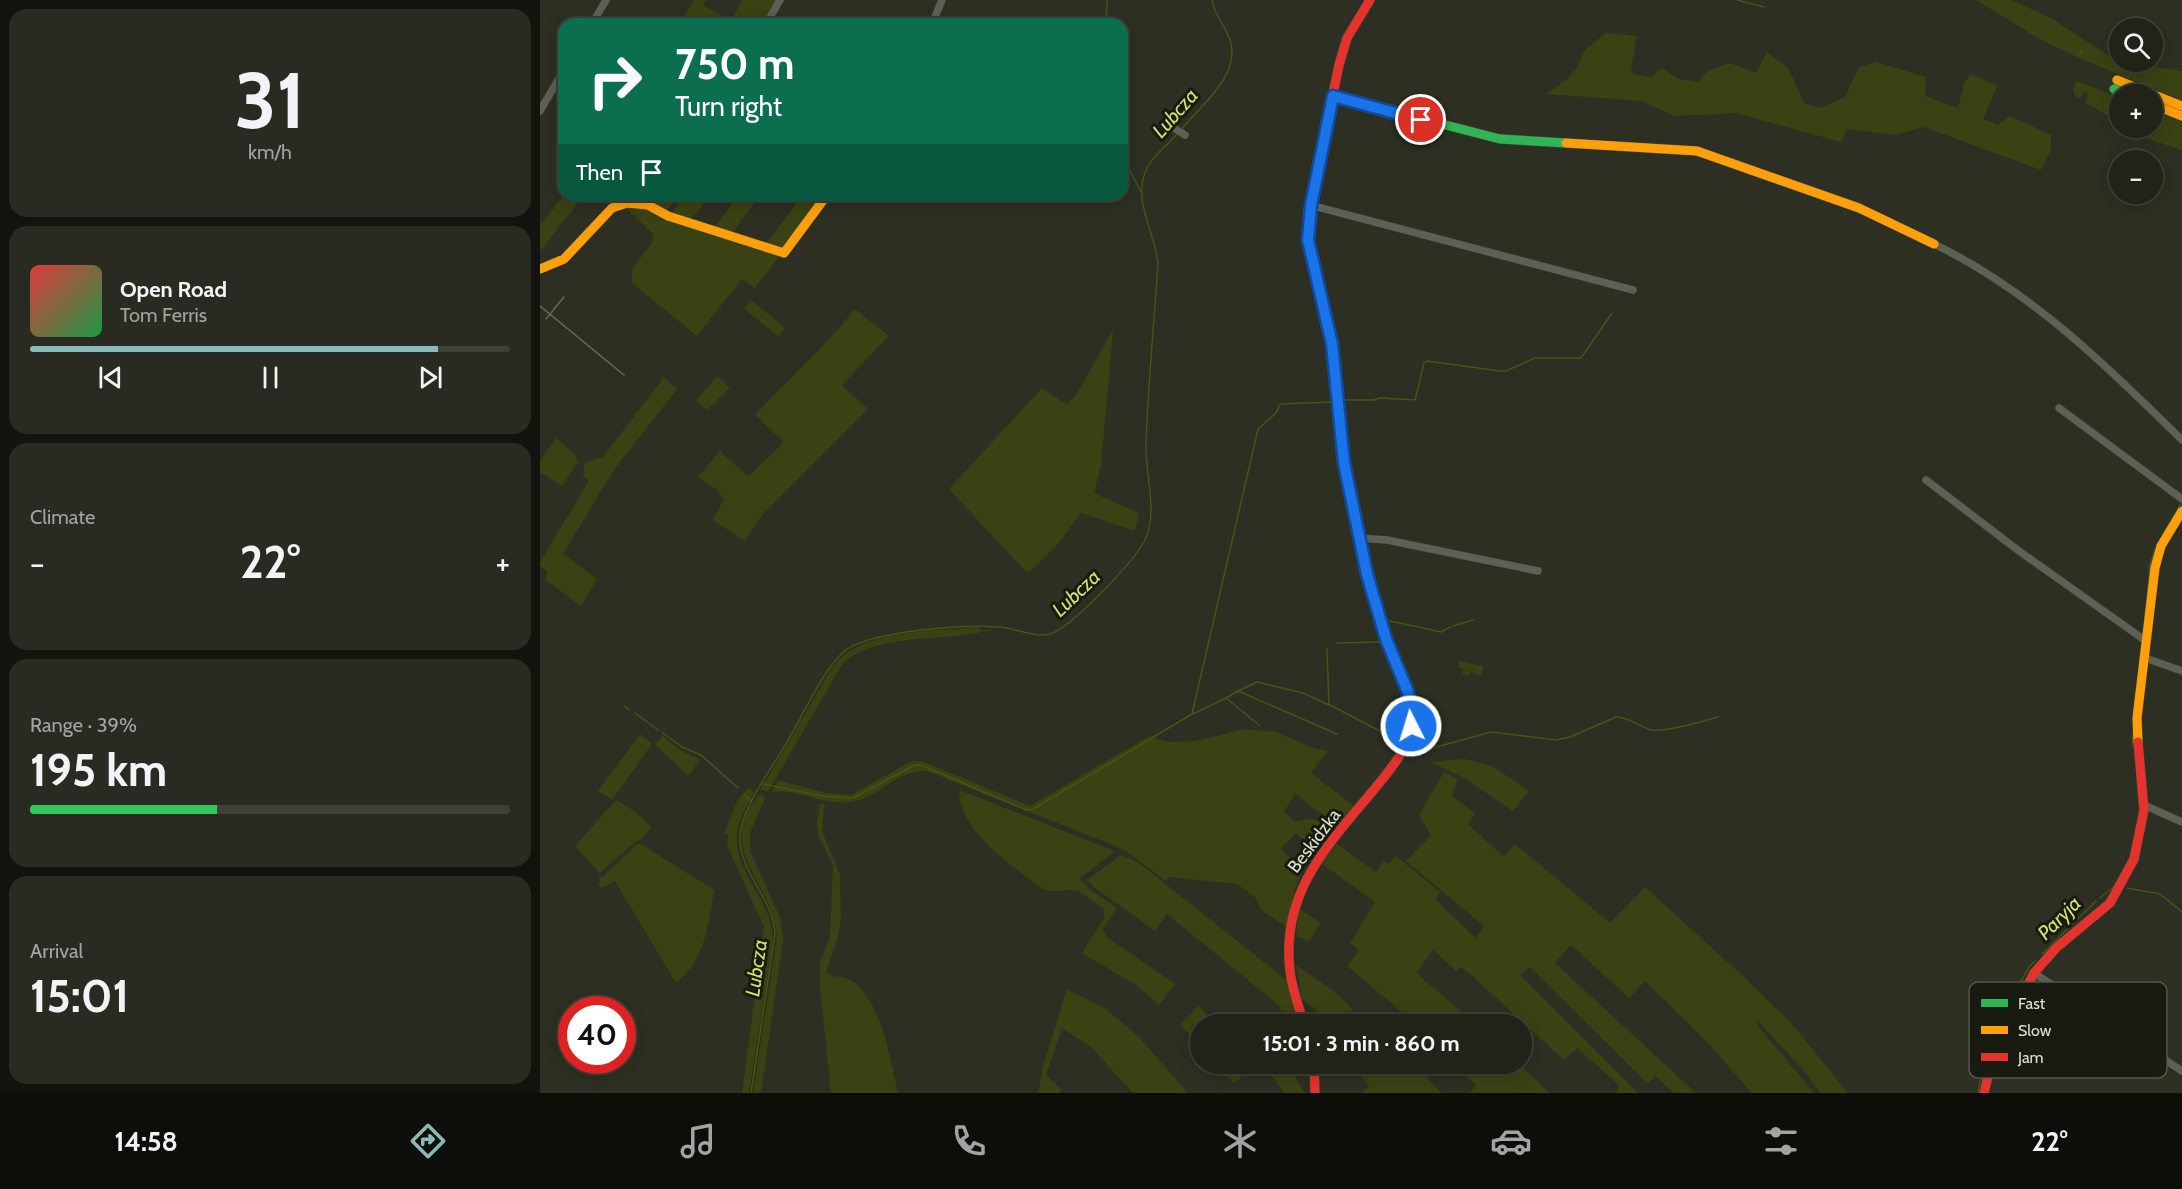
<!DOCTYPE html>
<html lang="en">
<head>
<meta charset="utf-8">
<style>
	body { margin:0; font-family:Cabin,sans-serif; background:#292b22; color:#f1f3f6; height:100vh; display:flex; flex-direction:column; font-size:22px; white-space:nowrap }
	* { box-sizing:border-box; margin:0 }
	p { font-size:20px; color:#a2a4a2 }
	.icon { flex:none; width:33px; height:33px; fill:none; stroke:currentColor; stroke-width:2; stroke-linecap:round; stroke-linejoin:round }
	.map { position:relative; flex:1; overflow:hidden }
	.side { display:flex; flex-direction:column; gap:9px; padding:9px; background:#12130e; width:540px }
	.side>* { flex:none }
	.top-card { position:absolute; left:18px; top:18px; width:570px; height:183px; border-radius:18px; box-shadow:0 3px 15px #0003,0 0 0 2px #3e4038; background:#0b6e4f; color:#fff; overflow:hidden }
	.tools { position:absolute; left:1569px; top:18px; display:grid; gap:12px }
	.tools a { display:grid; place-items:center; width:54px; height:54px; border-radius:50%; background:#212319; box-shadow:0 3px 15px #0003,0 0 0 2px #3e4038; font-size:30px }
	.speed { position:absolute; left:18px; top:996px; display:flex; gap:12px; font-size:30px; font-weight:700; text-align:center }
	.speed>* { display:grid; place-content:center; width:78px; height:78px; border-radius:50%; background:#212319; box-shadow:0 3px 15px #0003,0 0 0 2px #3e4038; line-height:1 }
	.speed .limit { border:9px solid #d22; background:#fff; color:#111 }
	.pin { position:absolute; display:grid; place-items:center; width:51px; height:51px; color:#fff; margin:-26px; border:3px solid #fff; border-radius:50%; box-shadow:0 2px 6px #0007 }
	.me { position:absolute; width:66px; margin:-33px; rotate:355deg; stroke-linejoin:round; filter:drop-shadow(0 0 4px #0008) }
	.turn { display:flex; align-items:center; gap:21px; height:126px; padding:0 18px; font-size:27px }
	.turn .icon { width:78px; height:78px; stroke-width:2.5 }
	.turn b { display:block; font-size:42px; line-height:51px }
	.then { display:flex; align-items:center; height:57px; padding:0 18px; background:#0003; gap:12px; font-size:22px }
	.big { font-size:45px; font-weight:800; line-height:1.1 }
	.side .widget { flex:1; display:flex; flex-direction:column; justify-content:center; gap:9px; min-width:0; padding:0 21px; border-radius:18px; background:#292b22 }
	.side .dial { align-items:center; gap:0 }
	.dial b { font-size:78px; line-height:1 }
	.song { display:flex; align-items:center; gap:18px }
	.cover { width:72px; height:72px; border-radius:9px; background:linear-gradient(135deg,hsl(0 70% 55%),hsl(140 70% 35%)) }
	.played { height:6px; border-radius:3px; background:linear-gradient(90deg,#8bbbb9 85%,#3e4038 85%) }
	.keys { display:flex; justify-content:space-around; direction:ltr }
	.heat { display:flex; justify-content:space-between; align-items:center; font-size:33px; direction:ltr }
	.charge { height:9px; border-radius:4px; background:linear-gradient(90deg,#34c759 39%,#3e4038 0) }
	.trip { position:absolute; left:650px; top:1014px; width:342px; height:60px; border-radius:30px; background:#212319; box-shadow:0 3px 15px #0003,0 0 0 2px #3e4038; font-weight:800; line-height:60px; text-align:center }
	.tab-bar { display:flex; height:96px; justify-content:space-around; align-items:center; background:#0d0e0a; color:#a2a4a2 }
	.tab-bar .icon { width:42px; height:42px }
	.tab-bar .on { color:#8bbbb9 }
	.tab-bar b { font-size:27px; color:#f1f3f6 }
	main { display:flex; flex:1; min-height:0 }
	.map>svg:first-child { display:block }
	.green { fill:#3a4213 }
	.lines { fill:none; stroke-linecap:round; stroke-linejoin:round }
	.stream { stroke:#485413; stroke-width:1.5 }
	.street-casing { stroke:#484a3e; stroke-width:8 }
	.fast-casing { stroke:#484a3e; stroke-width:10 }
	.slow-casing { stroke:#484a3e; stroke-width:10 }
	.jam-casing { stroke:#484a3e; stroke-width:10 }
	.street { stroke:#5d6055; stroke-width:7 }
	.fast { stroke:#30b455; stroke-width:9 }
	.slow { stroke:#ff9f0a; stroke-width:9 }
	.jam { stroke:#e5322d; stroke-width:9 }
	.rail { stroke:#66685d; stroke-width:1.5 }
	.route-casing { stroke:#114b97; stroke-width:15 }
	.route { stroke:#1a73e8; stroke-width:10 }
	.labels { text-anchor:middle; dominant-baseline:central; stroke-width:6; stroke-linejoin:round; paint-order:stroke }
	.street-label { font-size:18px; fill:#dde1d1; stroke:#181b10 }
	.water-label { font-size:20px; font-style:italic; fill:#cee772; stroke:#181b10 }
	.key { fill:#181b10; stroke:#53564a; stroke-width:1.5 }
	.key-label { font-size:16px; fill:#dde1d1 }
</style>
</head>
<body>
<main>
<section class="side">
<div class="widget dial"><b>31</b><p>km/h</p></div>
<div class="widget">
<div class="song"><i class="cover"></i><div><b>Open Road</b><p>Tom Ferris</p></div></div>
<div class="played"></div>
<div class="keys"><svg class="icon" aria-label="previous" viewBox="0 0 24 24"><path d="M18 5L8 12l10 7zM5 5v14"/></svg><svg class="icon" aria-label="pause" viewBox="0 0 24 24"><path d="M8 5v14M16 5v14"/></svg><svg class="icon" aria-label="next" viewBox="0 0 24 24"><path d="M6 5l10 7-10 7zM19 5v14"/></svg></div>
</div>
<div class="widget"><p>Climate</p>
<div class="heat"><a>−</a><b class="big">22°</b><a>+</a></div>
</div>
<div class="widget"><p>Range · 39%</p><b class="big">195 km</b><div class="charge"></div></div>
<div class="widget"><p>Arrival</p><b class="big">15:01</b></div>
</section>
<div class="map">
<svg width="1642" height="1093" viewBox="0 0 1642 1093">
	<rect width="100%" height="100%" fill="#2c2f21"/>
	<g class="green">
		<path d="M 154,0 L 166,0 L 163,5 L 191,21 L 202,0 L 236,0 L 222,24 L 139,24 Z"/>
		<path d="M 1436,0 L 1471,0 L 1511,18 L 1569,56 L 1579,59 L 1580,62 L 1642,71 L 1642,100 L 1546,61 L 1501,40 Z"/>
		<path d="M 1066,33 L 1097,36 L 1091,68 L 1093,74 L 1112,77 L 1122,68 L 1139,79 L 1158,82 L 1167,71 L 1190,63 L 1216,73 L 1227,52 L 1249,69 L 1264,103 L 1280,108 L 1305,97 L 1319,67 L 1336,62 L 1386,77 L 1385,96 L 1418,108 L 1424,83 L 1431,74 L 1457,86 L 1443,119 L 1458,125 L 1470,116 L 1511,135 L 1511,150 L 1501,170 L 1384,127 L 1356,135 L 1307,129 L 1301,142 L 1196,113 L 1135,116 L 1101,101 L 1006,94 L 1027,79 L 1036,69 L 1045,50 Z"/>
		<path d="M 1536,81 L 1579,97 L 1579,122 L 1546,103 L 1548,93 L 1545,91 L 1540,98 L 1536,97 L 1533,91 Z"/>
		<path d="M 1613,110 L 1642,122 L 1642,150 L 1603,137 L 1588,128 L 1612,128 Z"/>
		<path d="M 24,195 L 44,195 L 0,251 L 0,226 Z"/>
		<path d="M 118,195 L 140,195 L 126,211 L 113,202 Z"/>
		<path d="M 144,195 L 168,195 L 159,211 L 149,220 L 132,213 Z"/>
		<path d="M 199,195 L 220,195 L 192,233 L 174,228 Z"/>
		<path d="M 263,195 L 284,195 L 245,247 L 241,248 L 226,244 Z"/>
		<path d="M 93,205 L 238,255 L 238,258 L 215,288 L 202,279 L 157,336 L 92,283 L 92,269 L 113,241 L 113,234 L 85,207 Z"/>
		<path d="M 211,300 L 245,328 L 238,336 L 204,309 Z"/>
		<path d="M 315,309 L 349,336 L 302,385 L 328,409 L 221,516 L 205,541 L 173,520 L 184,499 L 177,490 L 158,477 L 180,451 L 208,477 L 244,442 L 215,415 L 293,335 Z"/>
		<path d="M 573,330 L 561,466 L 554,493 L 599,513 L 595,531 L 541,513 L 517,545 L 490,572 L 485,571 L 409,489 L 502,388 L 527,405 L 537,393 Z"/>
		<path d="M 177,376 L 190,388 L 167,410 L 156,401 Z"/>
		<path d="M 124,377 L 137,389 L 73,471 L 23,554 L 57,579 L 41,606 L 6,580 L 7,571 L 0,566 L 0,562 L 49,481 L 43,476 L 44,463 L 63,457 Z"/>
		<path d="M 16,438 L 35,454 L 38,462 L 22,486 L 0,472 L 0,461 Z"/>
		<path d="M 439,627 L 440,631 L 456,628 C 412,644 332,630 301,666 L 229,790 L 227,792 L 221,789 L 292,668 C 320,628 394,632 439,627 Z"/>
		<path d="M 919,661 L 943,666 L 941,676 L 931,672 L 930,676 L 922,674 L 923,670 L 931,671 L 919,668 Z"/>
		<path d="M 704,729 L 736,732 L 773,748 L 788,751 L 771,773 L 814,806 L 801,825 L 795,824 L 755,794 L 744,812 L 755,822 C 769,818 778,817 787,829 L 786,842 L 777,852 L 756,833 L 741,849 L 763,870 L 755,889 L 746,927 L 721,910 L 716,898 L 697,884 L 629,877 L 626,881 L 585,850 L 387,771 C 356,769 340,798 310,802 C 284,806 258,788 232,792 L 238,780 L 286,793 L 311,795 L 372,761 L 382,761 L 490,806 L 609,736 C 639,750 674,736 704,729 Z"/>
		<path d="M 100,734 L 112,744 L 72,800 L 58,791 Z"/>
		<path d="M 123,736 L 140,750 L 160,760 L 148,776 L 115,744 Z"/>
		<path d="M 925,759 L 952,766 L 989,791 L 973,811 L 926,779 L 891,762 Z"/>
		<path d="M 904,772 L 918,779 L 912,796 L 935,813 L 928,824 L 964,857 L 975,844 L 1070,923 L 1105,887 L 1205,978 L 1253,1025 L 1308,1093 L 1280,1093 L 1265,1072 L 1218,1021 L 1219,1027 L 1274,1093 L 1212,1093 L 1165,1040 L 1105,981 L 1089,998 L 1031,945 L 1015,963 L 1156,1093 L 1134,1093 L 1115,1076 L 1108,1084 L 990,967 L 980,975 L 1098,1093 L 1076,1093 L 1079,1085 L 1037,1048 L 1024,1060 L 930,974 L 921,967 L 916,971 L 893,950 L 876,973 L 936,1024 L 876,1024 L 807,966 L 819,950 L 810,943 L 835,902 L 781,863 L 797,844 L 836,872 L 844,861 L 849,864 L 856,856 L 900,892 L 895,899 L 936,938 L 944,926 L 866,861 L 891,835 L 879,815 Z"/>
		<path d="M 208,788 L 214,792 C 209,803 201,815 198,827 C 189,871 233,897 233,941 L 209,1093 L 202,1093 L 224,927 L 187,846 L 188,834 L 184,834 L 197,801 Z"/>
		<path d="M 419,790 L 575,851 L 540,878 L 548,888 L 577,908 L 563,928 L 567,937 L 635,984 L 619,1005 L 596,985 L 542,953 L 564,918 L 564,909 L 537,890 C 517,889 513,896 494,883 C 466,861 419,829 419,790 Z"/>
		<path d="M 220,794 L 225,798 L 210,833 L 210,851 L 240,917 L 243,941 L 221,1093 L 213,1093 L 237,935 C 233,882 172,850 220,794 Z"/>
		<path d="M 76,800 L 96,812 L 111,827 L 102,839 L 95,842 L 60,873 L 35,846 Z"/>
		<path d="M 280,804 L 284,804 L 282,831 L 300,875 L 301,919 L 298,936 L 286,973 C 293,978 304,975 312,981 C 341,1000 351,1061 358,1093 L 291,1093 L 280,987 L 280,963 L 290,936 L 293,865 L 279,837 L 277,825 Z"/>
		<path d="M 97,844 L 101,844 L 174,890 C 169,924 165,960 136,983 L 75,881 L 62,888 L 58,884 L 60,880 L 58,877 L 63,877 Z"/>
		<path d="M 581,855 L 599,863 L 749,982 L 757,1014 L 739,1010 L 741,1007 L 627,914 L 615,931 L 551,885 L 547,880 Z"/>
		<path d="M 759,909 L 781,923 L 769,941 L 756,936 Z"/>
		<path d="M 756,965 L 792,990 L 813,1009 L 801,1024 L 794,1024 L 762,999 Z"/>
		<path d="M 527,989 L 566,1009 L 597,1035 L 648,1093 L 593,1093 L 551,1047 L 522,1028 L 506,1075 L 522,1090 L 518,1093 L 498,1093 L 503,1066 Z"/>
		<path d="M 658,1006 L 677,1024 L 660,1024 L 660,1046 L 640,1025 Z"/>
		<path d="M 676,1064 L 718,1064 L 694,1083 Z"/>
		<path d="M 723,1064 L 747,1064 L 765,1093 L 744,1093 Z"/>
		<path d="M 811,1064 L 839,1064 L 846,1069 L 853,1064 L 874,1064 L 901,1093 L 821,1093 L 829,1086 Z"/>
		<path d="M 911,1064 L 979,1064 L 1010,1093 L 930,1093 L 936,1085 Z"/>
	</g>
	<g class="lines">
		<g class="stream">
			<path d="M 1197,0 L 1224,7"/>
			<path d="M 566,24 L 567,0"/>
			<path d="M 1540,55 L 1542,50"/>
			<path d="M 641,130 C 660,106 699,77 691,43 C 687,27 674,16 672,0"/>
			<path d="M 582,156 L 601,192"/>
			<path d="M 802,400 L 834,400 L 839,398 L 875,400 L 884,363 L 887,361 L 960,371 L 966,371 L 995,358 L 1041,358 L 1072,313"/>
			<path d="M 1623,534 L 1641,504"/>
			<path d="M 1607,597 L 1610,564 L 1615,549"/>
			<path d="M 850,621 L 901,632 L 910,627"/>
			<path d="M 913,626 L 933,620"/>
			<path d="M 796,643 L 840,642"/>
			<path d="M 698,691 L 717,682 L 763,693 L 789,705 L 787,649"/>
			<path d="M 686,698 L 698,691 L 797,734"/>
			<path d="M 790,705 L 861,742"/>
			<path d="M 85,706 L 89,710"/>
			<path d="M 95,713 L 118,730"/>
			<path d="M 653,714 L 686,698 L 719,725"/>
			<path d="M 123,733 L 142,747 L 161,755 L 198,788"/>
			<path d="M 1592,736 L 1593,746"/>
			<path d="M 871,745 L 893,748 L 951,732 L 1016,740 L 1030,737 L 1076,717 C 1090,717 1099,727 1112,730 C 1125,732 1165,721 1178,717"/>
			<path d="M 223,784 L 282,796 L 313,798 L 375,765 L 381,765 L 486,810 L 493,809 L 652,714 L 718,429 L 736,413 L 740,404 L 791,402"/>
			<path d="M 204,794 L 212,802"/>
			<path d="M 1587,888 L 1620,894 L 1642,912"/>
			<path d="M 1560,898 L 1578,883"/>
			<path d="M 1502,954 L 1556,901"/>
			<path d="M 1461,1018 L 1489,967 L 1495,961"/>
			<path d="M 1446,1052 L 1457,1025"/>
			<path d="M 1438,1092 L 1444,1059"/>
			<path d="M 211,1093 L 235,934 C 234,899 200,874 200,838 C 199,812 232,768 245,745 C 261,720 284,666 306,650 C 332,631 426,624 459,627 C 475,628 494,638 510,634 C 531,628 593,562 604,542 C 619,514 605,474 606,444 C 608,384 614,324 618,264 C 616,233 591,201 607,168 C 613,155 628,145 638,133"/>
		</g>
		<g class="street-casing">
			<g id="street">
				<path d="M 52,24 L 66,0"/>
				<path d="M 226,24 L 240,0"/>
				<path d="M 392,24 L 402,0"/>
				<path d="M 0,111 L 24,70"/>
				<path d="M 634,128 L 645,135"/>
				<path d="M 108,205 L 114,195"/>
				<path d="M 770,205 L 1093,290"/>
				<path d="M 1398,246 C 1492,292 1569,368 1642,440"/>
				<path d="M 1519,408 L 1642,499"/>
				<path d="M 1386,480 L 1479,551 L 1606,641"/>
				<path d="M 819,538 L 847,540 L 998,571"/>
				<path d="M 1605,658 L 1642,671"/>
				<path d="M 1604,805 L 1642,822"/>
				<path d="M 1494,973 L 1642,1071"/>
			</g>
		</g>
		<g class="fast-casing">
			<g id="fast">
				<path d="M 1574,89 L 1587,94"/>
				<path d="M 793,96 L 960,139 L 1026,143"/>
			</g>
		</g>
		<g class="slow-casing">
			<g id="slow">
				<path d="M 1577,80 L 1642,106"/>
				<path d="M 1612,104 L 1642,116"/>
				<path d="M 1026,143 L 1157,151 L 1319,208 L 1394,244"/>
				<path d="M 0,269 L 24,259 L 72,208 L 87,203 L 108,205 L 128,216 L 244,253 L 287,195"/>
				<path d="M 790,336 L 802,449 L 827,574 L 850,648"/>
				<path d="M 1598,742 L 1597,718 L 1615,568 L 1621,546 L 1642,511"/>
			</g>
		</g>
		<g class="jam-casing">
			<g id="jam">
				<path d="M 790,336 L 768,240 L 770,205 L 799,65 L 807,38 L 830,0"/>
				<path d="M 764,1024 C 759,1007 752,989 750,971 C 740,888 793,840 841,781 C 856,762 873,742 872,717 C 871,692 859,670 850,648"/>
				<path d="M 774,1064 L 775,1093"/>
				<path d="M 1444,1093 L 1454,1050 L 1494,973 L 1516,948 L 1570,903 L 1594,859 L 1604,810 L 1598,742"/>
			</g>
		</g>
		<use href="#street" class="street"/>
		<use href="#fast" class="fast"/>
		<use href="#slow" class="slow"/>
		<use href="#jam" class="jam"/>
		<g class="rail">
			<path d="M 0,306 L 84,375"/>
			<path d="M 6,319 L 24,297"/>
		</g>
	</g>
	<g class="lines">
		<g class="route-casing">
			<path id="route" d="M 871,726 L 868,692 L 846,639 L 827,574 L 804,463 L 792,344 L 768,240 L 771,205 L 793,96 L 881,120"/>
		</g>
		<use href="#route" class="route"/>
	</g>
	<g class="labels">
		<g class="street-label">
			<text transform="translate(774 841) rotate(-53)">Beskidzka</text>
		</g>
		<g class="water-label">
			<text transform="translate(635 113) rotate(-49)">Lubcza</text>
			<text transform="translate(536 593) rotate(-44)">Lubcza</text>
			<text transform="translate(1519 918) rotate(-45)">Paryja</text>
			<text transform="translate(216 968) rotate(-82)">Lubcza</text>
		</g>
	</g>
	<rect x="1429" y="982" width="198" height="96" rx="9" class="key"/>
	<rect x="1441" y="999" width="27" height="8" fill="#30b455"/>
	<rect x="1441" y="1026" width="27" height="8" fill="#ff9f0a"/>
	<rect x="1441" y="1053" width="27" height="8" fill="#e5322d"/>
	<g class="key-label">
		<text x="1478" y="1009">Fast</text>
		<text x="1478" y="1036">Slow</text>
		<text x="1478" y="1063">Jam</text>
	</g>
</svg>
<div class="tools">
<a><svg class="icon" aria-label="search" viewBox="0 0 24 24"><circle cx="10" cy="10" r="6"/><path d="M15 15l6 6"/></svg></a>
<a>+</a>
<a>−</a>
</div>
<div class="speed"><div class="limit">40</div></div>
<div class="pin" style="left:881px;top:120px;background:#d93025"><svg class="icon" aria-label="arrive" viewBox="0 0 24 24"><path d="M6 21V4h12l-3 4 3 4H6"/></svg></div>
<svg class="me" style="left:871px;top:726px" viewBox="-20 -20 40 40"><circle r="17" fill="#1a73e8" stroke="#fff" stroke-width="3"/><path d="M0-11L8 9 0 5-8 9z" fill="#fff"/></svg>
<div class="trip">15:01 · 3 min · 860 m</div>
<div class="top-card">
<div class="turn"><svg class="icon" aria-label="right" viewBox="0 0 24 24"><path d="M7 20v-9h11M14 6l5 5-5 5"/></svg><div><b>750 m</b>Turn right</div></div>
<div class="then">Then<svg class="icon" aria-label="arrive" viewBox="0 0 24 24"><path d="M6 21V4h12l-3 4 3 4H6"/></svg></div>
</div>
</div>
</main>
<nav class="tab-bar">
<b>14:58</b>
<svg class="icon on" aria-label="directions" viewBox="0 0 24 24"><path d="M12 3l9 9-9 9-9-9zM9 14v-3h6M13 9l2 2-2 2"/></svg>
<svg class="icon" aria-label="music" viewBox="0 0 24 24"><path d="M9 18V5l10-2v13"/><circle cx="6" cy="18" r="3"/><circle cx="16" cy="16" r="3"/></svg>
<svg class="icon" aria-label="phone" viewBox="0 0 24 24"><path d="M5 4h4l2 5-3 2q2 4 5 5l2-3 5 2v4C11 20 4 13 5 4z"/></svg>
<svg class="icon" aria-label="climate" viewBox="0 0 24 24"><path d="M12 3v18M4 7l16 10M4 17L20 7"/></svg>
<svg class="icon" aria-label="car" viewBox="0 0 24 24"><path d="M5 17H2v-5l4-1 3-4h7l3 4 3 1v5h-3M9 17h6M6 11h13"/><circle cx="7" cy="17" r="2"/><circle cx="17" cy="17" r="2"/></svg>
<svg class="icon" aria-label="filters" viewBox="0 0 24 24"><path d="M4 7h16M4 17h16"/><circle cx="9" cy="7" r="2"/><circle cx="15" cy="17" r="2"/></svg>
<b>22°</b>
</nav>
</body>
</html>
